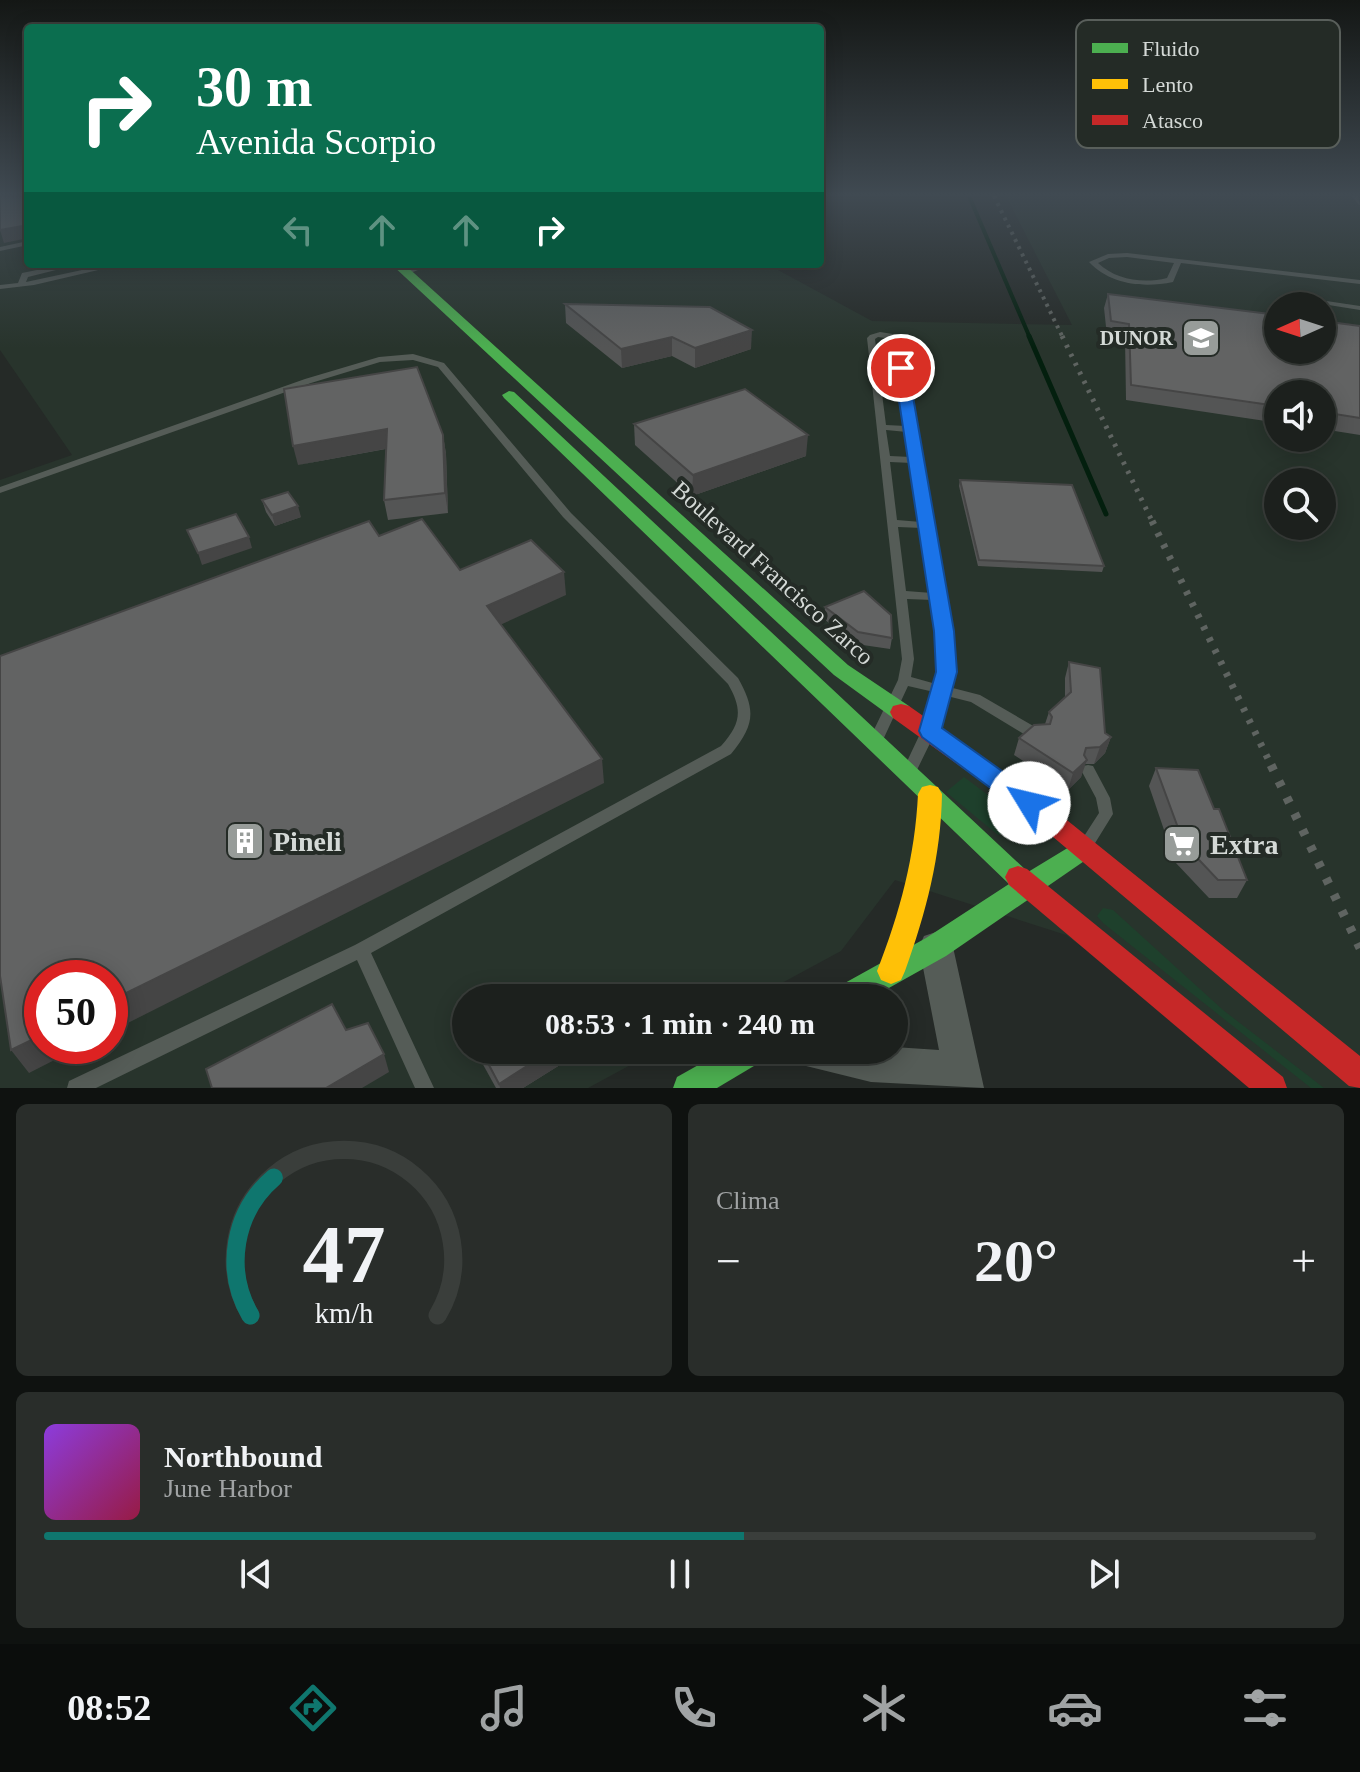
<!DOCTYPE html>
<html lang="es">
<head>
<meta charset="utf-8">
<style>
	body { margin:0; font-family:Georgia,serif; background:#292d2a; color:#f1f3f6; height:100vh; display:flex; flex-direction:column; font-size:30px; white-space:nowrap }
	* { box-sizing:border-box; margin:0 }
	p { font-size:26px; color:#a0a3a4 }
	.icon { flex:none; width:44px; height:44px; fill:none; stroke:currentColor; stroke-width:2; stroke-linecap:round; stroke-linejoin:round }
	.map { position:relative; height:1088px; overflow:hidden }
	.details { display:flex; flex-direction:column; gap:16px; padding:16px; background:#0f1210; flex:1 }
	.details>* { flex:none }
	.hud { position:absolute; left:24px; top:24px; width:800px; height:244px; border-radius:8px; box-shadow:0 4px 20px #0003,0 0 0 2px #3a3e3b; background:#0b6e4f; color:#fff; overflow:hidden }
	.needle { width:52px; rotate:267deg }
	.tools { position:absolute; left:1264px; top:292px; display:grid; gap:16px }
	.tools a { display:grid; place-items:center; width:72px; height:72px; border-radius:50%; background:#1c201d; box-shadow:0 4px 20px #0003,0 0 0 2px #3a3e3b; font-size:40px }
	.speed { position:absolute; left:24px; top:960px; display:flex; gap:16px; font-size:40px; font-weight:700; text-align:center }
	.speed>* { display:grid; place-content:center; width:104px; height:104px; border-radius:50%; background:#1c201d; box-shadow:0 4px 20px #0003,0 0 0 2px #3a3e3b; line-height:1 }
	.speed .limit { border:12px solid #d22; background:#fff; color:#111 }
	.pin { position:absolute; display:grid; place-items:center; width:68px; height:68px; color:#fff; margin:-34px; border:4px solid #fff; border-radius:50%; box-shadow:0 2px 8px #0007 }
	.me { position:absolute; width:88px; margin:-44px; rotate:306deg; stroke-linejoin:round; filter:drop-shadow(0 0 6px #0008) }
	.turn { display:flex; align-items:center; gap:28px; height:168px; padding:0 40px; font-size:36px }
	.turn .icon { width:104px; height:104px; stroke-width:2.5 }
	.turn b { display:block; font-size:56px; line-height:68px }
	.lanes { display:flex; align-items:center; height:76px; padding:0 40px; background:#0003; justify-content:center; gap:40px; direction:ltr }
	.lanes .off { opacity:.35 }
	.big { font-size:60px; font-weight:700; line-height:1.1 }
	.details .tile { flex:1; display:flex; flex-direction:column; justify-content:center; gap:12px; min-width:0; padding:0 28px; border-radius:12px; background:#292d2a }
	.details .dial { align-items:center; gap:0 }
	.dial svg { height:208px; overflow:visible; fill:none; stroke:#3a3e3b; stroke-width:7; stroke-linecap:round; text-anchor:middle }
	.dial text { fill:#f1f3f6; stroke:none }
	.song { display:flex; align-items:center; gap:24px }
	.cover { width:96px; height:96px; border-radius:12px; background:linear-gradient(135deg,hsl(270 70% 55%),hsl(340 70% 35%)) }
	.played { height:8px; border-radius:4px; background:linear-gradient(90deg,#0f766e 55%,#3a3e3b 55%) }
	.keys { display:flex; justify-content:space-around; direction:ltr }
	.heat { display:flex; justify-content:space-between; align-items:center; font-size:44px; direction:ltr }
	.details .tiles { flex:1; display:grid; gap:16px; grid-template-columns:1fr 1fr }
	.tile:last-child { grid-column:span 2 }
	.trip { position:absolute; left:452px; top:984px; width:456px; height:80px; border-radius:40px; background:#1c201d; box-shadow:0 4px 20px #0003,0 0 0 2px #3a3e3b; font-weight:700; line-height:80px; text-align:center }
	.tabs { display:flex; height:128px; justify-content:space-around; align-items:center; background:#0b0d0c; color:#a0a3a4 }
	.tabs .icon { width:56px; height:56px }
	.tabs .current { color:#0f766e }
	.tabs b { font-size:36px; color:#f1f3f6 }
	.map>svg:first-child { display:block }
	.built { fill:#28342c; fill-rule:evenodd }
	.green { fill:#1e402c }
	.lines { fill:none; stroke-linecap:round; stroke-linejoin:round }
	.stream-far1 { stroke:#031f0e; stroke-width:4 }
	.stream { stroke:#031f0e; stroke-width:5 }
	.lane { fill:#555c57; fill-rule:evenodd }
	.street { fill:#555c57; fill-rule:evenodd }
	.fast { fill:#4caf50; fill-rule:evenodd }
	.slow { fill:#ffc107; fill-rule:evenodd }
	.jam { fill:#c62828; fill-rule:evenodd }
	.rail-far3 { stroke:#5f6461; stroke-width:4; stroke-dasharray:3 5; stroke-linecap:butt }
	.rail-far2 { stroke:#5f6461; stroke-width:5; stroke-dasharray:3 7; stroke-linecap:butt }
	.rail-far1 { stroke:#5f6461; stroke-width:7; stroke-dasharray:4 9; stroke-linecap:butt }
	.rail { stroke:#5f6461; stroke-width:9; stroke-dasharray:6 12; stroke-linecap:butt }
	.wall { fill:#545555 }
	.shaded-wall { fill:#454545 }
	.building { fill:#626363; stroke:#454545; stroke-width:2 }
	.route { fill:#1a73e8; stroke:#114b97; stroke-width:2 }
	.labels { text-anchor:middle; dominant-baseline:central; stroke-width:8; stroke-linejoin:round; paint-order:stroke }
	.far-poi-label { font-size:20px; font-weight:bold; fill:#d4d9d6; stroke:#242b26; text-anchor:end }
	.street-label { font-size:24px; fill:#d4d9d6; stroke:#242b26 }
	.near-poi-label { font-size:28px; font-weight:bold; fill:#d4d9d6; stroke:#242b26; text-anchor:start }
	.key { fill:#242b26; stroke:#595f5b; stroke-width:2 }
	.key-label { font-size:22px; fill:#d4d9d6 }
</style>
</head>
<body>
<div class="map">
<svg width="1360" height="1088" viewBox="0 0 1360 1088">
	<rect width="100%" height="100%" fill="#252a27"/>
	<path class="built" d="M 0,196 L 28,196 L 28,264 L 767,264 L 872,321 L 1072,325 L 1006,196 L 1360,196 L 1360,1088 L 1272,1088 L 1066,935 L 895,880 L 841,951 L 754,998 L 466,998 L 466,1050 L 658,1050 L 588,1088 L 0,1088 L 0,480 L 72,455 L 0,350 ZM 1278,306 L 1322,306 L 1322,350 L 1278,350 ZM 1278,394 L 1322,394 L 1322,438 L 1278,438 ZM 1278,482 L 1322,482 L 1322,526 L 1278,526 ZM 42,978 L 110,978 L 110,1046 L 42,1046 Z"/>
	<g class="green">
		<path d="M 964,777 L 1013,814 L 1015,822 L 1011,830 L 998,835 L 946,792 Z"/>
		<path d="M 1103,908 L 1113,910 L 1223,1010 L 1324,1088 L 1311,1088 L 1103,923 L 1097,916 Z"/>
	</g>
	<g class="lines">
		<path class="stream-far1" d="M 969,196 L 1030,338"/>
		<path class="stream" d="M 1029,336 L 1106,514"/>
		<g class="lane">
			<path d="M 1352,196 L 1358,196 L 1360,205 L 1358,204 Z"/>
			<path d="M 28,241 L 28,245 L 0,251 L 0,247 Z"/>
			<path d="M 1127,253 L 1360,280 L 1360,284 L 1181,263 L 1173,282 C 1143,288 1111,285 1089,262 L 1108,254 ZM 1127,257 L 1174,263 L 1167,278 C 1143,284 1116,280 1098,263 L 1109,258 Z"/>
			<path d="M 66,264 L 80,264 L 28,277 L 26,282 L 110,264 L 124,264 L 34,285 L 0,289 L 0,285 L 18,283 L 22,273 Z"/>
			<path d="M 422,264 L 433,264 L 408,274 L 401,272 Z"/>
			<path d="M 1313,299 L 1360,306 L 1360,310 L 1316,303 L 1313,303 Z"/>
			<path d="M 880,332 L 893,334 L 900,338 L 950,631 L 951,652 L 949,687 L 980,695 L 1042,731 L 1044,735 L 1042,739 L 1037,740 L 1032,739 L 971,702 L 947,696 L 934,735 L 915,774 L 910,775 L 905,774 L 903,770 L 927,719 L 934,692 L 908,686 L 882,742 L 877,743 L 872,742 L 870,738 L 898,680 L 902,659 L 867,338 L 870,335 ZM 878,337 L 892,339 L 906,426 L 886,425 L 875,339 ZM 886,430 L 907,432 L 911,457 L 890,456 ZM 890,462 L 912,463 L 921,522 L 897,520 ZM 898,527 L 922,528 L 932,593 L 906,591 ZM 907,599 L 933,600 L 938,631 L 936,684 L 911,677 L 914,659 Z"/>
			<path d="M 413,354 L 444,363 L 571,513 L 738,678 C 756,710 755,725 731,754 L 371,953 L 434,1088 L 415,1088 L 357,960 L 96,1088 L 67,1088 L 69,1081 L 355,945 L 721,746 C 741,724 743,710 728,684 L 563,517 L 438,367 L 413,360 L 380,362 L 311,383 L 0,493 L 0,487 L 305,379 L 379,357 Z"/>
			<path d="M 1088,765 L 1093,766 L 1110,798 L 1113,814 L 1092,848 L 1087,850 L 1082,848 L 1079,844 L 1099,813 L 1096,798 L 1081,770 L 1083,766 Z"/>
		</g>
		<path class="street" d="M 936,932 L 948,936 L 953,947 L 984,1088 L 871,1082 L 794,1063 L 789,1050 L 894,1050 L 894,1047 L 939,1050 L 919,947 L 924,936 Z"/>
		<g class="fast">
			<path d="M 391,264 L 404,264 L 848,665 L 909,706 L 912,712 L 909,718 L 901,720 L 893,718 L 834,675 Z"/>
			<path d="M 509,391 L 514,392 L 1028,872 L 1084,838 L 1093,841 L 1096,848 L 1093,855 L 946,956 L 871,998 L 830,998 L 834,989 L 926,938 L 1009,884 L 504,398 L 502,395 Z"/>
			<path d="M 725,1050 L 769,1050 L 764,1060 L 717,1088 L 673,1088 L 677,1077 Z"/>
		</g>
		<path class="slow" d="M 930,785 L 938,787 L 942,794 C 941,856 926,913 905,971 L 901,980 L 891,984 L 881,980 L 877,971 C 900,913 915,856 918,794 L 922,787 Z"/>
		<g class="jam">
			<path d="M 901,704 L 909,706 L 1037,796 L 1360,1056 L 1360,1088 L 1349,1086 L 1021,810 L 893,718 L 890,712 L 893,706 Z"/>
			<path d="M 1018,866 L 1027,869 L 1283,1077 L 1287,1088 L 1249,1088 L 1009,885 L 1005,877 L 1009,869 Z"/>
		</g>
		<path class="rail-far3" d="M 994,196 L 1063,338"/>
		<path class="rail-far2" d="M 1062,336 L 1153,523"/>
		<path class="rail-far1" d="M 1152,521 L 1272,767"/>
		<path class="rail" d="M 1271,765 L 1360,948"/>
	</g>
	<g class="wall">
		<path d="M 1108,294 L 1360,326 L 1360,435 L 1322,429 L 1322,394 L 1278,394 L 1278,423 L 1126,400 L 1125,338 L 1107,336 L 1104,308 Z"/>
		<path d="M 565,304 L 751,349 L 695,368 L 672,356 L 622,368 L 566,323 Z"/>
		<path d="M 634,424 L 806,456 L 692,496 L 635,445 Z"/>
		<path d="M 443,435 L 446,454 L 448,513 L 388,520 L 384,500 L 386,449 L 298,465 Z"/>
		<path d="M 960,480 L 1104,566 L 1102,572 L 978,566 L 959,486 Z"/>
		<path d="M 262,500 L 301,517 L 275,526 L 266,512 Z"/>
		<path d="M 825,607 L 892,638 L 890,649 L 856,644 L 824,619 Z"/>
		<path d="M 1069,662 L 1105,733 L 1111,737 L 1105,753 L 1094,764 L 1085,764 L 1081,777 L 1068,790 L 1014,755 L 1019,738 L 1045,724 L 1049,712 L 1065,697 L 1065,678 Z"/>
		<path d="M 1156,768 L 1214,809 L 1247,880 L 1237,898 L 1209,898 L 1175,862 L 1149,786 Z"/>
		<path d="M 475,1050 L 561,1050 L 563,1063 L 523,1088 L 496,1088 Z"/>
	</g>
	<g class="shaded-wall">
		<path d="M 28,225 L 28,238 L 4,243 L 0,230 Z"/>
		<path d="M 752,330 L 751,349 L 695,368 L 695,348 Z"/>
		<path d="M 672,337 L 672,356 L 622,368 L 621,349 Z"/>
		<path d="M 387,429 L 390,448 L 298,465 L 293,446 Z"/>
		<path d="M 443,435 L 446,454 L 448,513 L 445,493 Z"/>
		<path d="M 808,435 L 806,456 L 692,496 L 693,475 Z"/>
		<path d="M 298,506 L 301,517 L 275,526 L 272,515 Z"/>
		<path d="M 249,537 L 252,548 L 202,565 L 198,553 Z"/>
		<path d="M 564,572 L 566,595 L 491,629 L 487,606 Z"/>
		<path d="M 1111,737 L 1105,753 L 1094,764 L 1100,747 Z"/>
		<path d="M 602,759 L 604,783 L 110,1032 L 110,1001 Z"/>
		<path d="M 1087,760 L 1081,777 L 1068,790 L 1073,773 Z"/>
		<path d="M 42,1035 L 42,1046 L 82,1046 L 29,1073 L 11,1050 Z"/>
		<path d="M 552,1050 L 561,1050 L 563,1063 L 523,1088 L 500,1088 L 499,1084 Z"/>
		<path d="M 384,1054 L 389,1072 L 362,1088 L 326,1088 Z"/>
	</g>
	<g class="building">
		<path d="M 0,196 L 28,196 L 28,225 L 0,230 Z"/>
		<path d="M 1108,294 L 1278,315 L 1278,350 L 1322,350 L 1322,321 L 1360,326 L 1360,418 L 1322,412 L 1322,394 L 1278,394 L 1278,406 L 1131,385 L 1129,324 L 1111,321 Z"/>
		<path d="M 565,304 L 710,307 L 752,330 L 695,348 L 672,337 L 621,349 Z"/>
		<path d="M 417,367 L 443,435 L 445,493 L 384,500 L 387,429 L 293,446 L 284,389 Z"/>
		<path d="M 745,389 L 808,435 L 693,475 L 634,424 Z"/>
		<path d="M 960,480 L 1072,485 L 1104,566 L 979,560 Z"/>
		<path d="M 288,492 L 298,506 L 272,515 L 262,500 Z"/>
		<path d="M 236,514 L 249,537 L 198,553 L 187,530 Z"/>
		<path d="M 422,519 L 460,570 L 531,540 L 564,572 L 487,606 L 602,759 L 110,1001 L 110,978 L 42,978 L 42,1035 L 11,1050 L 0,976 L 0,656 L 369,521 L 379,536 Z"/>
		<path d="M 864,591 L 891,615 L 892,638 L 858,632 L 825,607 Z"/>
		<path d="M 1069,662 L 1100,668 L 1105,733 L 1111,737 L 1100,747 L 1086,748 L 1084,755 L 1087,760 L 1073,773 L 1019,738 L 1034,725 L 1050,724 L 1052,717 L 1049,712 L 1071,692 Z"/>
		<path d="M 1156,768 L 1198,770 L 1214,809 L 1219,809 L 1247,880 L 1218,880 L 1184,844 Z"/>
		<path d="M 525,985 L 533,998 L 503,998 Z"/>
		<path d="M 332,1004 L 346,1030 L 368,1023 L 384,1054 L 326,1088 L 212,1088 L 206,1069 Z"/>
		<path d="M 481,1050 L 552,1050 L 499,1084 Z"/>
	</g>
	<linearGradient id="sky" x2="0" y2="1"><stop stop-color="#141715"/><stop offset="0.56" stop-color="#404a52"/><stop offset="1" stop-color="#404a52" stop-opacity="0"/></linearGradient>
	<rect width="1360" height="348" fill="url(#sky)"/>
	<path class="route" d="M 901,364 L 908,368 L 954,631 L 957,672 L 942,728 L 1037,796 L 1041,803 L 1037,810 L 1029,813 L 1020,810 L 922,737 L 919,731 L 936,672 L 934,631 L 894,368 Z"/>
	<defs>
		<g id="school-square" transform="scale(2)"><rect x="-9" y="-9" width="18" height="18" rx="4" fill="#979c99" stroke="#242b26"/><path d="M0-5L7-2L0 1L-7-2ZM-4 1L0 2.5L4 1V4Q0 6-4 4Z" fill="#fff"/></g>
		<g id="building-square" transform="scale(2)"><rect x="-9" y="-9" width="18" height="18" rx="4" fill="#979c99" stroke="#242b26"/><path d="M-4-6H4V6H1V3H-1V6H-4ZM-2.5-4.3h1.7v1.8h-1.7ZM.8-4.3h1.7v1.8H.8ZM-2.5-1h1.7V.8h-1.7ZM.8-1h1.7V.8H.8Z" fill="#fff"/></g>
		<g id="supermarket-square" transform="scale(2)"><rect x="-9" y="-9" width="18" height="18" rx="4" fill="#979c99" stroke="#242b26"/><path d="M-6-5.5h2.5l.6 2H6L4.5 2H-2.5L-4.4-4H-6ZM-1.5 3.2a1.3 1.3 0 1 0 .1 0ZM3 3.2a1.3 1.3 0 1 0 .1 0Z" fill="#fff"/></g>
	</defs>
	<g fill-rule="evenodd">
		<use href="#school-square" x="1201" y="338"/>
		<use href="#building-square" x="245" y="841"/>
		<use href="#supermarket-square" x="1182" y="844"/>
	</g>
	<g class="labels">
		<g class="far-poi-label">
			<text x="1173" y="338">DUNOR</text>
		</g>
		<g class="street-label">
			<text transform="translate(773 573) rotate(42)">Boulevard Francisco Zarco</text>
		</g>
		<g class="near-poi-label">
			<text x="273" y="841">Pineli</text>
			<text x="1210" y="844">Extra</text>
		</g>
	</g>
	<rect x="1076" y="20" width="264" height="128" rx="12" class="key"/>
	<rect x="1092" y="43" width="36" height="10" fill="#4caf50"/>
	<rect x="1092" y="79" width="36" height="10" fill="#ffc107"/>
	<rect x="1092" y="115" width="36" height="10" fill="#c62828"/>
	<g class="key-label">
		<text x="1142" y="56">Fluido</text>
		<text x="1142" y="92">Lento</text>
		<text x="1142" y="128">Atasco</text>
	</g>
</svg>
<div class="tools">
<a><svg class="needle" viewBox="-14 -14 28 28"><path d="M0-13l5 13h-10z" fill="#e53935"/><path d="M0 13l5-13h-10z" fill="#a0a3a4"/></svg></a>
<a><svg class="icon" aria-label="sound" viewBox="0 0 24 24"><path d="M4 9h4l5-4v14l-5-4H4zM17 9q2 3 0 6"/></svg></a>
<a><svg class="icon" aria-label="search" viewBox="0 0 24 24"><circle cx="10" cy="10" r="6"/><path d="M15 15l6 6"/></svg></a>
</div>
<div class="speed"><div class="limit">50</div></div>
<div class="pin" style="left:901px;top:368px;background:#d93025"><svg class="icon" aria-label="arrive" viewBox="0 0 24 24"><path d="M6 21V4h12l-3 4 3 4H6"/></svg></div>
<svg class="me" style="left:1029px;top:803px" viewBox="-20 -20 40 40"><circle r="19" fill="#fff"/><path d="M0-13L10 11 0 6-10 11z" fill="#1a73e8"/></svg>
<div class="trip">08:53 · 1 min · 240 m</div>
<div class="hud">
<div class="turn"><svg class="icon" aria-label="right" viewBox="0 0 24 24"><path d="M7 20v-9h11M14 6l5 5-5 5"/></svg><div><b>30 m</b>Avenida Scorpio</div></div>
<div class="lanes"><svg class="icon off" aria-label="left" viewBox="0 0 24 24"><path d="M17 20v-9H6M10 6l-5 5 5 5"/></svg><svg class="icon off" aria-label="ahead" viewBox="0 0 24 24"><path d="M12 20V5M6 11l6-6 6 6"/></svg><svg class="icon off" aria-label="ahead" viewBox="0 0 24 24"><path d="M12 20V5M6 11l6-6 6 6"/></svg><svg class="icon" aria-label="right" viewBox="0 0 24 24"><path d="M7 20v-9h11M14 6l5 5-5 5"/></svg></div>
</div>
</div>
<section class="details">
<div class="tiles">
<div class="tile dial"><svg viewBox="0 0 100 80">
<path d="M14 69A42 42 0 1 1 86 69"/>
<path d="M14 69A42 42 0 0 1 23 16" stroke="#0f766e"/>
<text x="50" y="56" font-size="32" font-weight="700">47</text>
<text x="50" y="72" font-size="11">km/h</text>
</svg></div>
<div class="tile"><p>Clima</p>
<div class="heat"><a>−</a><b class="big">20°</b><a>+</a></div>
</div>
<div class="tile">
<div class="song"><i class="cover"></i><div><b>Northbound</b><p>June Harbor</p></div></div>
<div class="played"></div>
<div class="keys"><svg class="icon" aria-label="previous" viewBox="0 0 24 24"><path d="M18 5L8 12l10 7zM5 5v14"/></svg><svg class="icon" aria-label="pause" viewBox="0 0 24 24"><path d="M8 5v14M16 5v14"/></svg><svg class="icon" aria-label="next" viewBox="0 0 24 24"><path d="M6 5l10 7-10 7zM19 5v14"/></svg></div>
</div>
</div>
</section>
<nav class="tabs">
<b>08:52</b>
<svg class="icon current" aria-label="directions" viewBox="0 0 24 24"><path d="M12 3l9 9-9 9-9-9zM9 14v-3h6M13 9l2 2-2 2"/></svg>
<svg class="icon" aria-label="music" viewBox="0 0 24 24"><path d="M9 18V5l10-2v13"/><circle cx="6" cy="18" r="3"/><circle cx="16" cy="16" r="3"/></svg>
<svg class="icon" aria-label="phone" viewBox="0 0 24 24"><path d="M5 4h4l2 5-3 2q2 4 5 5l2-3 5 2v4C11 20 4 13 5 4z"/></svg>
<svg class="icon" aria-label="climate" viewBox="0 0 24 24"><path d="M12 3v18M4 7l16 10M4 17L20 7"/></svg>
<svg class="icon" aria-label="car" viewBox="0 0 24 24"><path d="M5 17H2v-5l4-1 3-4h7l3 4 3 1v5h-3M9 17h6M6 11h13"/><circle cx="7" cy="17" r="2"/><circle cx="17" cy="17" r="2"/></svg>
<svg class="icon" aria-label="filters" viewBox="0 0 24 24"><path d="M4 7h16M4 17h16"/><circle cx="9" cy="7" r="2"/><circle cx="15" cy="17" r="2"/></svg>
</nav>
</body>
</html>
